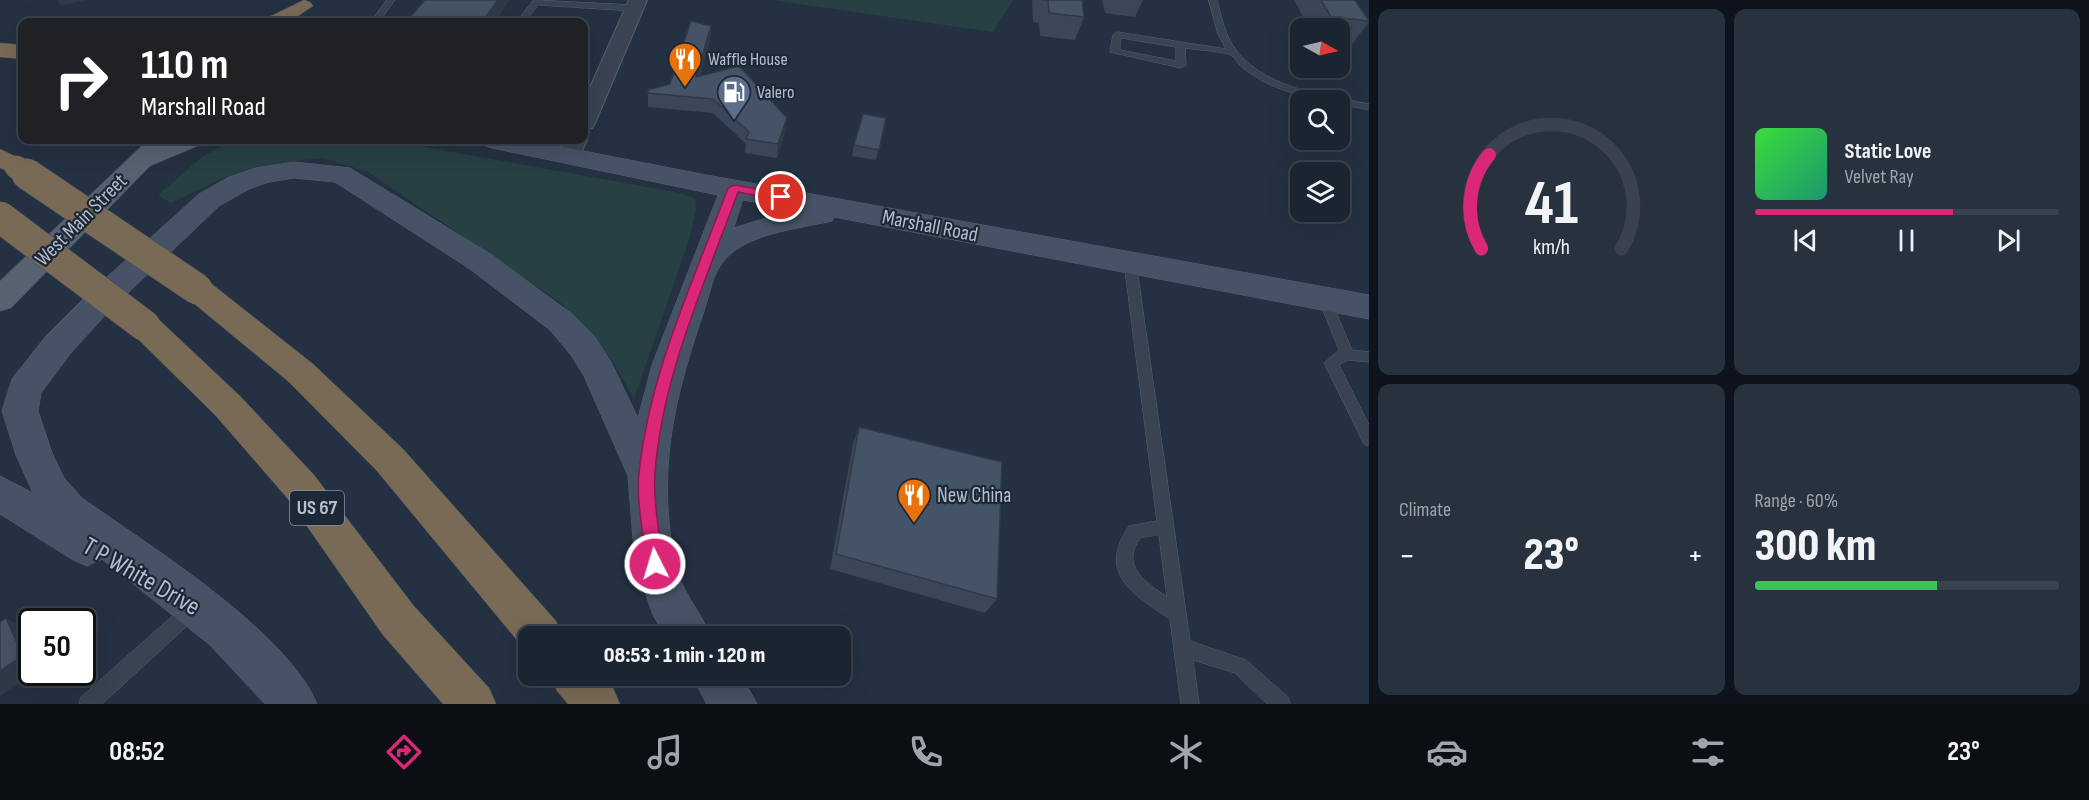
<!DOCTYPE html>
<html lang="en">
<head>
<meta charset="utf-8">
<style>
	body { margin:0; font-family:"Sofia Sans Condensed",sans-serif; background:#28313e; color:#f1f3f6; height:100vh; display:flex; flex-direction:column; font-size:22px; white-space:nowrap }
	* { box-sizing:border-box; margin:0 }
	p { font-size:20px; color:#a0a5ac }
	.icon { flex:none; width:33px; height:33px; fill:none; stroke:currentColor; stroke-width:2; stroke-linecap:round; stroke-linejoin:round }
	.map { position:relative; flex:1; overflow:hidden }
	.side { display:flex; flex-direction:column; gap:9px; padding:9px; background:#0f141c; width:720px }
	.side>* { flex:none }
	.top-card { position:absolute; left:18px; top:18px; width:570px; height:126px; border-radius:12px; box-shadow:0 6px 24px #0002,0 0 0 2px #39424d; background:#202124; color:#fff; overflow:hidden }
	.needle { width:39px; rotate:98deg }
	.tools { position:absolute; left:1290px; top:18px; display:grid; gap:12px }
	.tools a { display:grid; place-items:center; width:60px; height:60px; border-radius:12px; background:#1b2532; box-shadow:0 6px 24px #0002,0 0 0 2px #39424d; font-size:30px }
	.speed { position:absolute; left:18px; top:608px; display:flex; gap:12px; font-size:30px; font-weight:700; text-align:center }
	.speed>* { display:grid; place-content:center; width:78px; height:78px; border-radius:50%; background:#1b2532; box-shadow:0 6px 24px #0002,0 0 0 2px #39424d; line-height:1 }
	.speed .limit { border:3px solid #111; border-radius:9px; background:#fff; color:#111 }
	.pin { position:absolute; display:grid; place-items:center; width:51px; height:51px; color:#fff; margin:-26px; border:3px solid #fff; border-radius:50%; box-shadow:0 2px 6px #0007 }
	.me { position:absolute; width:66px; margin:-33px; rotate:355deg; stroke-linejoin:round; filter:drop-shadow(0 0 4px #0008) }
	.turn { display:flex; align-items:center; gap:21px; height:126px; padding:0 24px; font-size:27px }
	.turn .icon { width:78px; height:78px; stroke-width:2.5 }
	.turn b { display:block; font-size:42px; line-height:51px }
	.big { font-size:45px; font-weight:800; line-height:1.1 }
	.side .tile { flex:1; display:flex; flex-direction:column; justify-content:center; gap:9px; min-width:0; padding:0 21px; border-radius:12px; background:#28313e }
	.side .dial { align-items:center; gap:0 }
	.dial svg { height:156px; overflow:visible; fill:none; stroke:#39424d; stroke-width:7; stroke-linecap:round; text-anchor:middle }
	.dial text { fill:#f1f3f6; stroke:none }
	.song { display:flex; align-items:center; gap:18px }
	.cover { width:72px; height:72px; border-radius:9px; background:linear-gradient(135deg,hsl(120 70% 55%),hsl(160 70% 35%)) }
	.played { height:6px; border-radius:3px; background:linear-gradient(90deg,#db2777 65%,#39424d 65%) }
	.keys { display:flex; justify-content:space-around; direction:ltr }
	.heat { display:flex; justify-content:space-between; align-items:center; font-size:33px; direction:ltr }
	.charge { height:9px; border-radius:4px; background:linear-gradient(90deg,#34c759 60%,#39424d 0) }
	.side .tiles { flex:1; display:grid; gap:9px; grid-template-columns:repeat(2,1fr) }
	.trip { position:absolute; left:518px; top:626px; width:333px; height:60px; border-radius:12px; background:#1b2532; box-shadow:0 6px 24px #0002,0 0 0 2px #39424d; font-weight:800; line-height:60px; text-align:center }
	.tabs { display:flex; height:96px; justify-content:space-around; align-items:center; background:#0b0f14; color:#a0a5ac }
	.tabs .icon { width:42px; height:42px }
	.tabs .active { color:#db2777 }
	.tabs b { font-size:27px; color:#f1f3f6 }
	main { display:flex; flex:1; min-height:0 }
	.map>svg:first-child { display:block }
	.green { fill:#264043 }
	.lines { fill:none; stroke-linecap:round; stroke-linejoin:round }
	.lane-casing { stroke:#56616f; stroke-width:1 }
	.street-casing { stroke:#56616f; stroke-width:2 }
	.secondary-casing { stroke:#56616f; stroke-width:1 }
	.primary-casing { stroke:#424c5b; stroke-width:1 }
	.highway-casing { stroke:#434e5c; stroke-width:1 }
	.lane { fill:#394351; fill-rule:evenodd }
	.street { fill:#394351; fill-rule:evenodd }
	.secondary { fill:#465265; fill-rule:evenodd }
	.primary { fill:#576271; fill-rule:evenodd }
	.highway { fill:#786a55; fill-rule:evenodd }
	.highway-bridge-far1-casing { stroke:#434e5c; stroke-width:24; stroke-linecap:butt }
	.highway-bridge-casing { stroke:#434e5c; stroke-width:32; stroke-linecap:butt }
	.highway-bridge-far1 { stroke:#786a55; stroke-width:23 }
	.highway-bridge { stroke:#786a55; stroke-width:31 }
	.wall { fill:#3b4758 }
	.shaded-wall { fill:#303a47 }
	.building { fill:#455366; stroke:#303a47; stroke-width:1.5 }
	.route { fill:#db2777; stroke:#8e194d; stroke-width:1.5 }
	.labels { text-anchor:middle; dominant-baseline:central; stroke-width:4.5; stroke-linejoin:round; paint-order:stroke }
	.far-poi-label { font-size:18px; fill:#b5becc; stroke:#1d2837; text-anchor:start }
	.shield { fill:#1d2837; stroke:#87919f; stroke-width:1.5 }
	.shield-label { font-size:20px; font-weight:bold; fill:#b5becc }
	.street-label { font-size:21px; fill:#b5becc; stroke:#1d2837 }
	.poi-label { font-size:21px; fill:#b5becc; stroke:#1d2837; text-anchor:start }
	.near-street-label { font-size:26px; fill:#b5becc; stroke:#1d2837 }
</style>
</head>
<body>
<main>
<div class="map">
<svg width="1369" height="704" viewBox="0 0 1369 704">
	<rect width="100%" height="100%" fill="#243142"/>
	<g class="green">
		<path d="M 771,0 L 1013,0 L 993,32 Z"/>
		<path d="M 234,140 L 386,140 L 675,192 L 695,198 L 696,209 L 690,237 L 634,399 L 615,365 L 596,338 L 561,303 L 368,172 L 323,158 L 294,161 L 253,169 L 220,179 L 171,203 L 158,195 L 203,156 Z"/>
	</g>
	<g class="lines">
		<g class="lane-casing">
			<g id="lane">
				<path d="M 387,0 L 395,0 L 379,22 L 371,22 Z"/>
				<path d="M 534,0 L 634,5 L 638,8 L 634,11 L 538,5 L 525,22 L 517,22 Z"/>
				<path d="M 1209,0 L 1217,0 C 1221,15 1224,31 1232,44 C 1259,88 1323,95 1369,104 L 1369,110 L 1340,104 L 1340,100 C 1307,100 1270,89 1244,69 C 1239,65 1235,58 1231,55 C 1223,51 1195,50 1185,48 L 1186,65 L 1181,68 L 1110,52 L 1113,35 L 1117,32 L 1226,49 L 1218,34 ZM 1121,38 L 1176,47 L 1176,61 L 1120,50 Z"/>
				<path d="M 1130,258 L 1136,262 L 1190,641 L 1246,660 L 1288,697 L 1290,704 L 1267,704 L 1235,673 L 1193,660 L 1199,704 L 1181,704 L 1170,619 C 1132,594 1097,573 1129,526 L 1157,521 L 1124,262 ZM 1159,535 L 1167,597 C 1145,582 1120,566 1140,538 Z"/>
				<path d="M 1324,293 L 1330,298 L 1352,350 L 1369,352 L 1369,362 L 1347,360 L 1339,365 L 1369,425 L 1369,446 L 1364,444 L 1324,363 L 1339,350 L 1318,298 Z"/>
				<path d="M 193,600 L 199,603 L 202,609 L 199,615 L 102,704 L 79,704 L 81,697 L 187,603 Z"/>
			</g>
		</g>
		<g class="street-casing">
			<g id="street">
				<path d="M 629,0 L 647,0 L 595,123 L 592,128 L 584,129 L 584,101 Z"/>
				<path d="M 584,135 L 587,140 L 577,161 L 561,161 L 558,156 L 565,140 L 584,140 Z"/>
			</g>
		</g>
		<g class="secondary-casing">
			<g id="secondary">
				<path d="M 479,140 L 527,140 L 701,174 L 1369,295 L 1369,319 L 834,217 L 832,221 C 799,229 741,233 720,266 C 711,280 708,302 702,317 C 673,403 657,472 675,563 C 680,589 700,611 711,636 L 665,636 L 653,615 L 635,564 L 628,476 L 584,376 L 571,355 L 550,330 L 470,269 L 335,182 L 294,178 L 269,182 L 249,189 L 219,206 L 109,311 L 70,354 L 41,393 L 38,411 L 52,453 L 64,478 L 82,498 C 148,545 286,630 317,704 L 265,704 L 210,645 L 102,559 L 87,566 L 73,560 L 0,514 L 0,476 L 33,493 L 16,455 L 2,411 L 12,379 L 46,336 L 87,295 L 199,194 L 229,177 L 256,168 L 294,162 L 350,168 L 492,255 L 572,314 L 595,337 L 611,362 L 638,418 L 652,365 L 718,195 L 492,148 L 483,145 ZM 743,200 L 793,209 L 734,228 Z"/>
				<path d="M 692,675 L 741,675 L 757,704 L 707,704 Z"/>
			</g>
		</g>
		<g class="primary-casing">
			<path id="primary" d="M 148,140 L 204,140 L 200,145 L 150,166 L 11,308 L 0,311 L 0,281 Z"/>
		</g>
		<g class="highway-casing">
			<g id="highway">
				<path d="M 304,0 L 310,2 L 313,6 L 289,22 L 263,22 L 267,18 Z"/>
				<path d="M 0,43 L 22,45 L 22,59 L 0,57 Z"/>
				<path d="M 0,149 L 25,161 L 29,167 L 25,173 L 16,175 L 0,168 Z"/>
				<path d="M 197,278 L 208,281 L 313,364 L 403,449 L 556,621 L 563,636 L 528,636 L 528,652 L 526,651 L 377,471 L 289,382 L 186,297 L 182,289 L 186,281 Z"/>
				<path d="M 145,314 L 156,317 L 240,396 L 314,475 L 413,605 L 489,688 L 496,704 L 443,704 L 383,635 L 288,499 L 216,416 L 134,335 L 129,326 L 134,317 Z"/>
				<path d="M 551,675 L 602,675 L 613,688 L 620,704 L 568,704 L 557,691 Z"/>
			</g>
		</g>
		<use href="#lane" class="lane"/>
		<use href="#street" class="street"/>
		<use href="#secondary" class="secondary"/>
		<use href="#primary" class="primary"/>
		<use href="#highway" class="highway"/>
		<g class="highway-bridge-far1-casing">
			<path id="highway-bridge-far1" d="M 16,167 L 29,176"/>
		</g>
		<g class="highway-bridge-casing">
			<g id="highway-bridge">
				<path d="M 27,174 L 197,289"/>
				<path d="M 0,217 L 145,326"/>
			</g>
		</g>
		<use href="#highway-bridge-far1" class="highway-bridge-far1"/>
		<use href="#highway-bridge" class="highway-bridge"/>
	</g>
	<g class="wall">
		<path d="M 1032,0 L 1082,0 L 1084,17 L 1075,40 L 1040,36 L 1039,23 L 1033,22 Z"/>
		<path d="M 1102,0 L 1143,0 L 1135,17 L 1105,13 Z"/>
		<path d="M 1294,0 L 1355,0 L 1369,22 L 1352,44 L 1340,43 L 1340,28 L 1309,28 Z"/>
		<path d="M 711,26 L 710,40 L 700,76 L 785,132 L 777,158 L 745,153 L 746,144 L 713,113 L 648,107 L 648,90 L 670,84 Z"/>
		<path d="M 886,118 L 876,160 L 852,156 L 854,145 Z"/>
		<path d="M 859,427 L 997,599 L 985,613 L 830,569 L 853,444 Z"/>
	</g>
	<g class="shaded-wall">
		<path d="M 57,0 L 86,0 L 61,6 Z"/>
		<path d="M 498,0 L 510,0 L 495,22 L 482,22 Z"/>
		<path d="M 711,26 L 710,40 L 696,91 L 696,77 Z"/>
		<path d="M 787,118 L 785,132 L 777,158 L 778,144 Z"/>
		<path d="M 6,618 L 27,629 L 32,638 L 32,672 L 35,672 L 0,696 L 0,671 Z"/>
	</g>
	<g class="building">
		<path d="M 425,0 L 498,0 L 482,22 L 406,22 Z"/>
		<path d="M 1043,0 L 1082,0 L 1084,17 L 1049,13 L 1048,1 Z"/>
		<path d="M 1321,0 L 1355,0 L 1369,21 L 1331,17 Z"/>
		<path d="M 691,21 L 711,26 L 696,77 L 739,66 L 787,118 L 778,144 L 746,139 L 749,132 L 713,99 L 648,93 L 648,90 L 670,84 Z"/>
		<path d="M 863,114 L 886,118 L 879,150 L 854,145 Z"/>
		<path d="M 859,427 L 1002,462 L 997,599 L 836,554 Z"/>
		<path d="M 6,618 L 23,656 L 0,671 L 0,622 Z"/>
	</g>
	<path class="route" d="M 734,185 L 781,193 L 786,197 L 781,200 L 738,192 C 705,283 662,376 655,473 C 653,502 660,535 663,564 L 661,570 L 655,573 L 649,570 L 646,564 C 644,535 636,502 639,473 C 649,374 694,280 728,188 Z"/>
	<defs>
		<g id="restaurant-pin" transform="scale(1.725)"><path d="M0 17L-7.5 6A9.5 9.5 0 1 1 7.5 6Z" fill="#e8710a" stroke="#1d2837"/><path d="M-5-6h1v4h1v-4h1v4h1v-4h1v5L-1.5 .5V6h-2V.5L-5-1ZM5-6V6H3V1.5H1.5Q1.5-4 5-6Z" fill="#fff"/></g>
		<g id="fuel-pin" transform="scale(1.725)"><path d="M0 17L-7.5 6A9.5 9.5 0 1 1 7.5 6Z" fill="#5c6f8a" stroke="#1d2837"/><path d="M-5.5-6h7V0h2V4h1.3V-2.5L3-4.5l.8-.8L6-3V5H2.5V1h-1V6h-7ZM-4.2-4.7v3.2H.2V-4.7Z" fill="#fff"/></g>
	</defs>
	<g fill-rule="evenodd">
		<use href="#restaurant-pin" x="685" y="59"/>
		<use href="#fuel-pin" x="734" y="92"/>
		<use href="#restaurant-pin" x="914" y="495"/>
	</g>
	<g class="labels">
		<g class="far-poi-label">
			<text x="708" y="59">Waffle House</text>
			<text x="757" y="92">Valero</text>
		</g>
		<rect class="shield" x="290" y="491" width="54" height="34" rx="4.5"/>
		<g class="shield-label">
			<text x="317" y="508">US 67</text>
		</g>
		<g class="street-label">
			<text transform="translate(81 220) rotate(-45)">West Main Street</text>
			<text transform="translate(930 226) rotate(11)">Marshall Road</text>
		</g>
		<g class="poi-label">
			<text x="937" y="495">New China</text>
		</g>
		<g class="near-street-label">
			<text transform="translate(141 577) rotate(30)">T P White Drive</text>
		</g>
	</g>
</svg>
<div class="tools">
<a><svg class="needle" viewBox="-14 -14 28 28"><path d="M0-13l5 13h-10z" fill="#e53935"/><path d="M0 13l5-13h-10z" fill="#a0a5ac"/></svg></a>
<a><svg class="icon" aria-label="search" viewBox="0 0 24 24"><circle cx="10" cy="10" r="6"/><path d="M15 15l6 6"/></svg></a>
<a><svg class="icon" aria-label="layers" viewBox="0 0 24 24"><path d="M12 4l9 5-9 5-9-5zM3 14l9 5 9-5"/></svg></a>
</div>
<div class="speed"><div class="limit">50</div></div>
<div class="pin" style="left:781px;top:197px;background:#d93025"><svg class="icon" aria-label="arrive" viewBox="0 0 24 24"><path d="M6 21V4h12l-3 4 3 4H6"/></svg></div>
<svg class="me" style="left:655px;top:564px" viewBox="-20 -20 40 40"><circle r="17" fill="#db2777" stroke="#fff" stroke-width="3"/><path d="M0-11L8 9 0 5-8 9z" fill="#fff"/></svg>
<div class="trip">08:53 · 1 min · 120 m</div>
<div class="top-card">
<div class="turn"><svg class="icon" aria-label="right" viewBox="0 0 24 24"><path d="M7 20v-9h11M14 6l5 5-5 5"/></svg><div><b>110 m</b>Marshall Road</div></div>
</div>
</div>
<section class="side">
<div class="tiles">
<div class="tile dial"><svg viewBox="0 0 100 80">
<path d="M14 69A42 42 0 1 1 86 69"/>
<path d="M14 69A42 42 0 0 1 18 21" stroke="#db2777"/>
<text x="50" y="56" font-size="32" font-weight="700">41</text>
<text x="50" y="72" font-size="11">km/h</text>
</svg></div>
<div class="tile">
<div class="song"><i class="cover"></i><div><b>Static Love</b><p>Velvet Ray</p></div></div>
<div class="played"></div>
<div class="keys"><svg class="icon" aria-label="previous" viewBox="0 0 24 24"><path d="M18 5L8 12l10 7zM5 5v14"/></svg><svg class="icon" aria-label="pause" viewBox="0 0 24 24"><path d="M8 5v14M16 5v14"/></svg><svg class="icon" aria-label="next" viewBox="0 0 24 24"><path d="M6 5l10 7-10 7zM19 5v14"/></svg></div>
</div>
<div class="tile"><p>Climate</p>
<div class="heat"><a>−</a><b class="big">23°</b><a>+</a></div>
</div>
<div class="tile"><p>Range · 60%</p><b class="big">300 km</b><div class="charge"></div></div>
</div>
</section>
</main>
<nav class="tabs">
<b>08:52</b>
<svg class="icon active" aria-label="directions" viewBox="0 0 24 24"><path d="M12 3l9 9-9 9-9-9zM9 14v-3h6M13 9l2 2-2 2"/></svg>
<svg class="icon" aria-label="music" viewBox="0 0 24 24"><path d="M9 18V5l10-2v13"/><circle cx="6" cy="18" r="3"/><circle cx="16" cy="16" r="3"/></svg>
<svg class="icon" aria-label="phone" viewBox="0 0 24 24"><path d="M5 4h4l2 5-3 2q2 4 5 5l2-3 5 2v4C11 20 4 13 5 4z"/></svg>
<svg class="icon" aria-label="climate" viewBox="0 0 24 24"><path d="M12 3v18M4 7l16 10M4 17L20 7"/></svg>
<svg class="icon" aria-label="car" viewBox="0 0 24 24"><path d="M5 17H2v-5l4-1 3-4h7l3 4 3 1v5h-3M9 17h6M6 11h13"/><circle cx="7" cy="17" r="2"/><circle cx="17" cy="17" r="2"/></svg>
<svg class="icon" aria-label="filters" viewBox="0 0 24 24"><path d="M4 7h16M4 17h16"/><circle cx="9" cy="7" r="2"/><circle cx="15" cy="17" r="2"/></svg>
<b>23°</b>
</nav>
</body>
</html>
